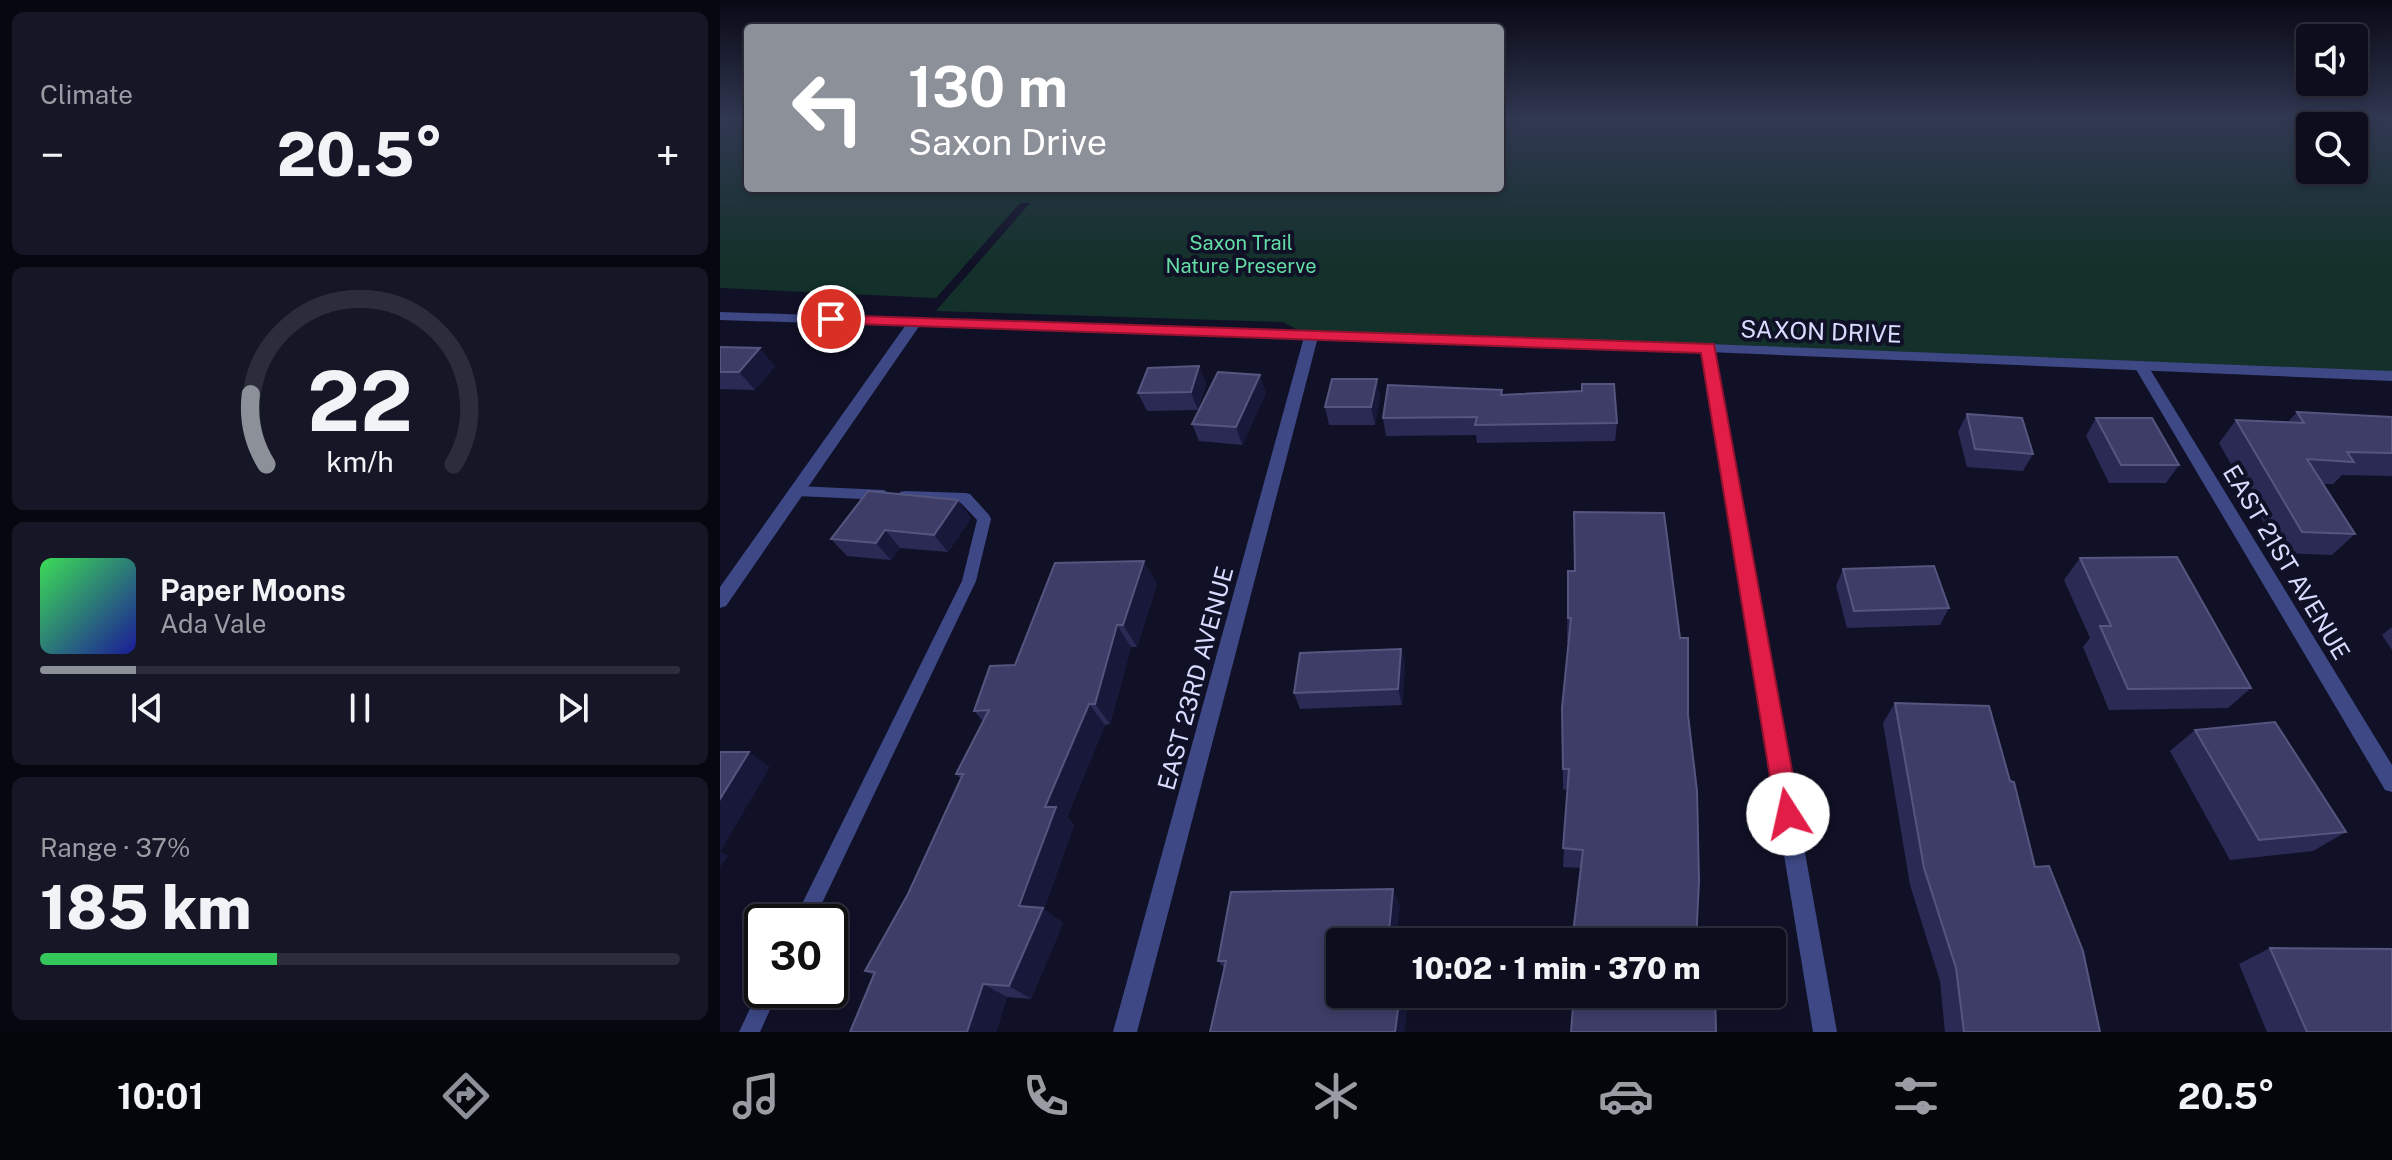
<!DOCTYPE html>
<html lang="en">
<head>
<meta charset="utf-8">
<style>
	body { margin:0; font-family:"Public Sans",sans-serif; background:#151626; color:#f1f3f6; height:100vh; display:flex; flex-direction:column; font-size:30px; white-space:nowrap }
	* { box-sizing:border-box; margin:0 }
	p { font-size:26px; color:#9a9ca4 }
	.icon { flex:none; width:44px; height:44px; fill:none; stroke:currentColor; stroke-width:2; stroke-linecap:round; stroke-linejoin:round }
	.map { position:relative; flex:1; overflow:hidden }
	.panel { display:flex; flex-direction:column; gap:12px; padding:12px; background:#070710; width:720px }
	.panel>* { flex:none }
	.guide { position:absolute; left:24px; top:24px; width:760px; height:168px; border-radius:8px; box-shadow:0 4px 12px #0003,0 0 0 2px #2c2d3b; background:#8c9099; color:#fff; overflow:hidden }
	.fabs { position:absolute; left:1576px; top:24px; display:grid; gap:16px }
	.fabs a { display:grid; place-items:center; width:72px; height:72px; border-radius:8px; background:#0c0d1d; box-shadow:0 4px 12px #0003,0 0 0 2px #2c2d3b; font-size:40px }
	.speed { position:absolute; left:24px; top:904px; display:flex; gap:16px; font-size:40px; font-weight:700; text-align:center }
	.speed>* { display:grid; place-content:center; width:104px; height:104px; border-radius:50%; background:#0c0d1d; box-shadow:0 4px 12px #0003,0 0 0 2px #2c2d3b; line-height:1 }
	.speed .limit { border:4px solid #111; border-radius:12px; background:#fff; color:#111 }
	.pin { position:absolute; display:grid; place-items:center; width:68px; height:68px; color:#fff; margin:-34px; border:4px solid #fff; border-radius:50%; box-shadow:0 2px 8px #0007 }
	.me { position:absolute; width:88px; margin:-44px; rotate:350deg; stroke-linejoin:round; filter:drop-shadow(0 0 6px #0008) }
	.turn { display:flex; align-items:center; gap:28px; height:168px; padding:0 32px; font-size:36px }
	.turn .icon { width:104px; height:104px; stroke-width:2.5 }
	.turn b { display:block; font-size:56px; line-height:68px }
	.big { font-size:60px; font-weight:800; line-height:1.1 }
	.panel .widget { flex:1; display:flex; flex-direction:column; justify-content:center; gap:12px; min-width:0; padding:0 28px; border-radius:12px; background:#151626 }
	.panel .dial { align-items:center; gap:0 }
	.dial svg { height:208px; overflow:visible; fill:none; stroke:#2c2d3b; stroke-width:7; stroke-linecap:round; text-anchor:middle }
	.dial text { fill:#f1f3f6; stroke:none }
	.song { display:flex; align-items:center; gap:24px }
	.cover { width:96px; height:96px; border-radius:12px; background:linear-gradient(135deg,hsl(130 70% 55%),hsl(240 70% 35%)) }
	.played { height:8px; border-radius:4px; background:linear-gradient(90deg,#8c9099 15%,#2c2d3b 15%) }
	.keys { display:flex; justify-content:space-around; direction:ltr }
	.heat { display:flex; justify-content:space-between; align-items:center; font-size:44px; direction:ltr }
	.charge { height:12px; border-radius:6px; background:linear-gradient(90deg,#34c759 37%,#2c2d3b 0) }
	.trip { position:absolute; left:606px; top:928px; width:460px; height:80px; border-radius:8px; background:#0c0d1d; box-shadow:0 4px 12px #0003,0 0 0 2px #2c2d3b; font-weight:800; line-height:80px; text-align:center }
	.menu { display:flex; height:128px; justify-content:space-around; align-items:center; background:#05050c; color:#9a9ca4 }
	.menu .icon { width:56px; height:56px }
	.menu .selected { color:#8c9099 }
	.menu b { font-size:36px; color:#f1f3f6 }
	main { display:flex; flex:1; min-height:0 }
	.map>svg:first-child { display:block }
	.green { fill:#13312a; fill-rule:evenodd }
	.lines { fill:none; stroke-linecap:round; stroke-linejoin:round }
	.service { fill:#3d4885; fill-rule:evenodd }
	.minor { fill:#3d4885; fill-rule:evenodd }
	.tertiary { fill:#3d4885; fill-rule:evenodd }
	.wall { fill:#2a2a55 }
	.shaded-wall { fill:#18183b }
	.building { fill:#3d3d67; stroke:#55567f; stroke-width:2 }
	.route { fill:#e11d48; stroke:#92132f; stroke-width:2 }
	.labels { text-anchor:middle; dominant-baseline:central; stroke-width:8; stroke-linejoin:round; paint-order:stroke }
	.far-park-label { font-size:20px; fill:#64dda7; stroke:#101127 }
	.street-label { font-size:24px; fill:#d8dbfe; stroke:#101127 }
</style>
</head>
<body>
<main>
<section class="panel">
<div class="widget"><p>Climate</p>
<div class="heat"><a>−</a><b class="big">20.5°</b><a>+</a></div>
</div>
<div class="widget dial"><svg viewBox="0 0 100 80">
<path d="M14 69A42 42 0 1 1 86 69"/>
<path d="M14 69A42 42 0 0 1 8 42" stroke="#8c9099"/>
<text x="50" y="56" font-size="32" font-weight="700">22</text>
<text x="50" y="72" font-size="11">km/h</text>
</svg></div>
<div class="widget">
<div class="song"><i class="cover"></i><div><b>Paper Moons</b><p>Ada Vale</p></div></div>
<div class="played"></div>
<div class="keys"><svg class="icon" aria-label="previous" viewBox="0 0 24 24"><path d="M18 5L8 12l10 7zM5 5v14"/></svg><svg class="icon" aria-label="pause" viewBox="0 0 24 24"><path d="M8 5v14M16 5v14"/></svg><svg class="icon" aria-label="next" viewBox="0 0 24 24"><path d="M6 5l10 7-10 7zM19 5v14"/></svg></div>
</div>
<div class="widget"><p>Range · 37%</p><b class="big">185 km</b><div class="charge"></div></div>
</section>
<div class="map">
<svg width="1672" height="1032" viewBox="0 0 1672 1032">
	<rect width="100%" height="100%" fill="#101127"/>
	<path class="green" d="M 0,120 L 28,120 L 28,188 L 780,188 L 780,120 L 1672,120 L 1672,376 L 591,337 L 563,322 L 216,311 L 310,203 L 300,203 L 216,298 L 0,288 ZM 1590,126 L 1634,126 L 1634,170 L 1590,170 Z"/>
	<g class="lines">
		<g class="service">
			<path d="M 77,486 L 164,490 L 171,495 L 164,500 L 77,496 L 70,491 Z"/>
			<path d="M 185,491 L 245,493 L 250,494 L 269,515 L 271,519 L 256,581 L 93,922 L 73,922 L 242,581 L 257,520 L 241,503 L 180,500 L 178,496 L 180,492 Z"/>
			<path d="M 42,983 L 42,990 L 59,990 L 40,1032 L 19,1032 Z"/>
		</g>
		<g class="minor">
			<path d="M 195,318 L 202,322 L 200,325 L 6,606 L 0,608 L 0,587 L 190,319 Z"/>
			<path d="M 591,333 L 598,337 L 417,1032 L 393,1032 L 584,337 Z"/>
			<path d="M 988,344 L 995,348 L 1117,1032 L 1093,1032 L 981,348 Z"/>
			<path d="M 1421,361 L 1428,366 L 1672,765 L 1672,792 L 1665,790 L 1414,366 Z"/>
		</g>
		<path class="tertiary" d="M 0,312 L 988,344 L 1672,371 L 1672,381 L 988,352 L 0,320 Z"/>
	</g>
	<g class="wall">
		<path d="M 0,347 L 55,366 L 35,390 L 0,389 Z"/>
		<path d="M 479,366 L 486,384 L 478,410 L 427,411 L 418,393 Z"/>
		<path d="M 546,393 L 522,445 L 479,441 L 472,424 Z"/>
		<path d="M 782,395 L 897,423 L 895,441 L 757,443 L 756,435 L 666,436 L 663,418 Z"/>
		<path d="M 660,397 L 655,425 L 609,425 L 605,407 Z"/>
		<path d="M 1577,412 L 1672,417 L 1672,476 L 1622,475 L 1613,484 L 1603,484 L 1635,534 L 1612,555 L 1561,553 L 1499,443 L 1516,420 L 1568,422 Z"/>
		<path d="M 1247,414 L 1313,454 L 1303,471 L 1247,467 L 1238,432 Z"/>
		<path d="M 1376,418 L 1459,465 L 1446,483 L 1389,483 L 1366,436 Z"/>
		<path d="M 854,512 L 944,513 L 861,868 L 843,867 L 847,789 L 843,790 L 842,708 L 849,642 L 847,642 L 848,571 L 854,571 Z"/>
		<path d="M 251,518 L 228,552 L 180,548 L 171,560 L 127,556 L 111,539 Z"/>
		<path d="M 1360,558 L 1531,688 L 1508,708 L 1389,710 L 1363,647 L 1370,638 L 1344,580 Z"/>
		<path d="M 1123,569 L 1229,608 L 1220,625 L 1127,628 L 1116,586 Z"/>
		<path d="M 437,584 L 417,647 L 411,647 L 390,724 L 385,725 L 347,817 L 354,825 L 324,909 L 343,923 L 311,999 L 287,997 L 276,1032 L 130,1032 L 153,975 L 145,971 L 188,894 L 241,779 L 236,774 L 263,721 L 254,711 L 295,665 Z"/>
		<path d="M 1672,627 L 1672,650 L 1662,635 Z"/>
		<path d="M 681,649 L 685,665 L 682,705 L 580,709 L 574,693 Z"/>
		<path d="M 1175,703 L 1290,781 L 1315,867 L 1380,1032 L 1225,1032 L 1220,981 L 1190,885 L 1163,723 Z"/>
		<path d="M 1475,730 L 1626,832 L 1593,851 L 1510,860 L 1450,751 Z"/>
		<path d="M 680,906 L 620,942 L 687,1007 L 684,1032 L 490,1032 L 504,968 L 498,961 Z"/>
		<path d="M 1550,948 L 1672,1032 L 1547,1032 L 1519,964 Z"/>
	</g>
	<g class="shaded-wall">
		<path d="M 40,348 L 55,366 L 35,390 L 19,372 Z"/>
		<path d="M 479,366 L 486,384 L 478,410 L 471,392 Z"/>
		<path d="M 540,375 L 546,393 L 522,445 L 516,427 Z"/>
		<path d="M 657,379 L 660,397 L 655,425 L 651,407 Z"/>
		<path d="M 238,500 L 251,518 L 228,552 L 214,535 Z"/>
		<path d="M 165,530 L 180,548 L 171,560 L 156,543 Z"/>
		<path d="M 424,561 L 437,584 L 417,647 L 403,625 Z"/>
		<path d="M 397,625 L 411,647 L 390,724 L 375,704 Z"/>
		<path d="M 681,649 L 685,665 L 682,705 L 678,689 Z"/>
		<path d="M 369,704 L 385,725 L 347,817 L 354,825 L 324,909 L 343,923 L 311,999 L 289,986 L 299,906 L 325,807 Z"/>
		<path d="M 29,752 L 50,767 L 0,852 L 8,856 L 0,867 L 0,799 Z"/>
		<path d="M 673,889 L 680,906 L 676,942 L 668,942 Z"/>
		<path d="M 263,984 L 287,997 L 276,1032 L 247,1032 Z"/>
		<path d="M 680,994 L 687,1007 L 684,1032 L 675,1032 Z"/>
	</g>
	<g class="building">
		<path d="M 0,347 L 40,348 L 19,372 L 0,372 Z"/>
		<path d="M 479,366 L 471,392 L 418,393 L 428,368 Z"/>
		<path d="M 498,372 L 540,375 L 516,427 L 472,424 Z"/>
		<path d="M 612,379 L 657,379 L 651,407 L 605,407 Z"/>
		<path d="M 862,384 L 894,384 L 897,423 L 755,425 L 757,417 L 663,418 L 668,385 L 782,390 L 781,395 L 862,391 Z"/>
		<path d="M 1577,412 L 1672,417 L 1672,453 L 1627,452 L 1634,462 L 1587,459 L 1635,534 L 1582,532 L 1516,420 L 1584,423 Z"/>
		<path d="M 1247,414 L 1302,418 L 1313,454 L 1255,449 Z"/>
		<path d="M 1376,418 L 1432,418 L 1459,465 L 1401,465 Z"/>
		<path d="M 148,491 L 238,500 L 214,535 L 165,530 L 156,543 L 111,539 Z"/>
		<path d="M 854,512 L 944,513 L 960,638 L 968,638 L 968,715 L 977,791 L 979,881 L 976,942 L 852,942 L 863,850 L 843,848 L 849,769 L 843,769 L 842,708 L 851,618 L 848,618 L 848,571 L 855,571 Z"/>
		<path d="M 1457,557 L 1531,688 L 1408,689 L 1380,626 L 1391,626 L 1360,558 Z"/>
		<path d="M 424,561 L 403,625 L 397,625 L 375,704 L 369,704 L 325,807 L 336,807 L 299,906 L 323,908 L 289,986 L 263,984 L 247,1032 L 130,1032 L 155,972 L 145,971 L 188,894 L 243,774 L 236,774 L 269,710 L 254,711 L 270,666 L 295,665 L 335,563 Z"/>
		<path d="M 1214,566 L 1229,608 L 1134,611 L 1123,569 Z"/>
		<path d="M 681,649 L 678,689 L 574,693 L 580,653 Z"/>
		<path d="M 1175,703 L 1269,706 L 1290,781 L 1294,782 L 1315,867 L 1329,866 L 1363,951 L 1380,1032 L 1244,1032 L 1236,968 L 1204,868 Z"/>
		<path d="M 1555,722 L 1626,832 L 1539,840 L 1475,730 Z"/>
		<path d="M 0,752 L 29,752 L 0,799 Z"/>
		<path d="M 673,889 L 668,942 L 620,942 L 620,994 L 680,994 L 675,1032 L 490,1032 L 506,961 L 498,961 L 511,892 Z"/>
		<path d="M 1550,948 L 1672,949 L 1672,1032 L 1587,1032 Z"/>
		<path d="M 854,994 L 995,994 L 996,1032 L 851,1032 Z"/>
	</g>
	<linearGradient id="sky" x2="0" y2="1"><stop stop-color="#090915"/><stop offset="0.45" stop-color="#313852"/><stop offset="1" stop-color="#313852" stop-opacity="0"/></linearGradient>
	<rect width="1672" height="264" fill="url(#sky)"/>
	<path class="route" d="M 111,315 L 994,344 L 1080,814 L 1076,822 L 1068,826 L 1060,822 L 1056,814 L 981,353 L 106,323 L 104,319 Z"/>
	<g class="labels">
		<g class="far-park-label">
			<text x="521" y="243">Saxon Trail<tspan x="521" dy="23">Nature Preserve</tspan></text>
		</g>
		<g class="street-label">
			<text transform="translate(1101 331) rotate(2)">SAXON DRIVE</text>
			<text transform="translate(1567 562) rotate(59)">EAST 21ST AVENUE</text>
			<text transform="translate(475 678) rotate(-75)">EAST 23RD AVENUE</text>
		</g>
	</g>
</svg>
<div class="fabs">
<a><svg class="icon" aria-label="sound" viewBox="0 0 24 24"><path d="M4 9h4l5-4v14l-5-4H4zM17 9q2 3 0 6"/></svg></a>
<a><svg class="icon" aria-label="search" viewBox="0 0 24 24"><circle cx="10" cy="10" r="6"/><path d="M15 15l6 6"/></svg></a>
</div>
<div class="speed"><div class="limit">30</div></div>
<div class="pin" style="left:111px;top:319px;background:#d93025"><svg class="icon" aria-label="arrive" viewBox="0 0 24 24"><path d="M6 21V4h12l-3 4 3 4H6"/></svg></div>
<svg class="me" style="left:1068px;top:814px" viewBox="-20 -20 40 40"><circle r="19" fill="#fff"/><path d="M0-13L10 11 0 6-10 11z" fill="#e11d48"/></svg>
<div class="trip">10:02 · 1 min · 370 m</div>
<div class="guide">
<div class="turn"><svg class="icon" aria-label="left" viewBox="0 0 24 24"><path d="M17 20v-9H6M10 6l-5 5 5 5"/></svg><div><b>130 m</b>Saxon Drive</div></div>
</div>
</div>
</main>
<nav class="menu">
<b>10:01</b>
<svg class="icon selected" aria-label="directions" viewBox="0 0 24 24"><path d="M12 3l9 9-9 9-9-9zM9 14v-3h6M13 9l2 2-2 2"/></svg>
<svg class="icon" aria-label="music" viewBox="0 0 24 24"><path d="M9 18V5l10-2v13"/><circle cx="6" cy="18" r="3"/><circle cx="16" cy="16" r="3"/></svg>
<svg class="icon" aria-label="phone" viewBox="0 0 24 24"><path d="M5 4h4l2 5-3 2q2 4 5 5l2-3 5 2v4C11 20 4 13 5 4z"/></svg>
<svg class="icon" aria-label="climate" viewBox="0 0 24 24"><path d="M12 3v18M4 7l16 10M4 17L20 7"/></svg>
<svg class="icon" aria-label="car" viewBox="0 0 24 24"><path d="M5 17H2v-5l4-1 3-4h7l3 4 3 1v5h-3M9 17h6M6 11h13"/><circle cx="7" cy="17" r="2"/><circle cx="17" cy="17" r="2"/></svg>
<svg class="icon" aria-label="filters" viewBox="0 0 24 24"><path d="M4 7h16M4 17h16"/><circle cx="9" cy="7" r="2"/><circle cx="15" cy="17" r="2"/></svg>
<b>20.5°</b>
</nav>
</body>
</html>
